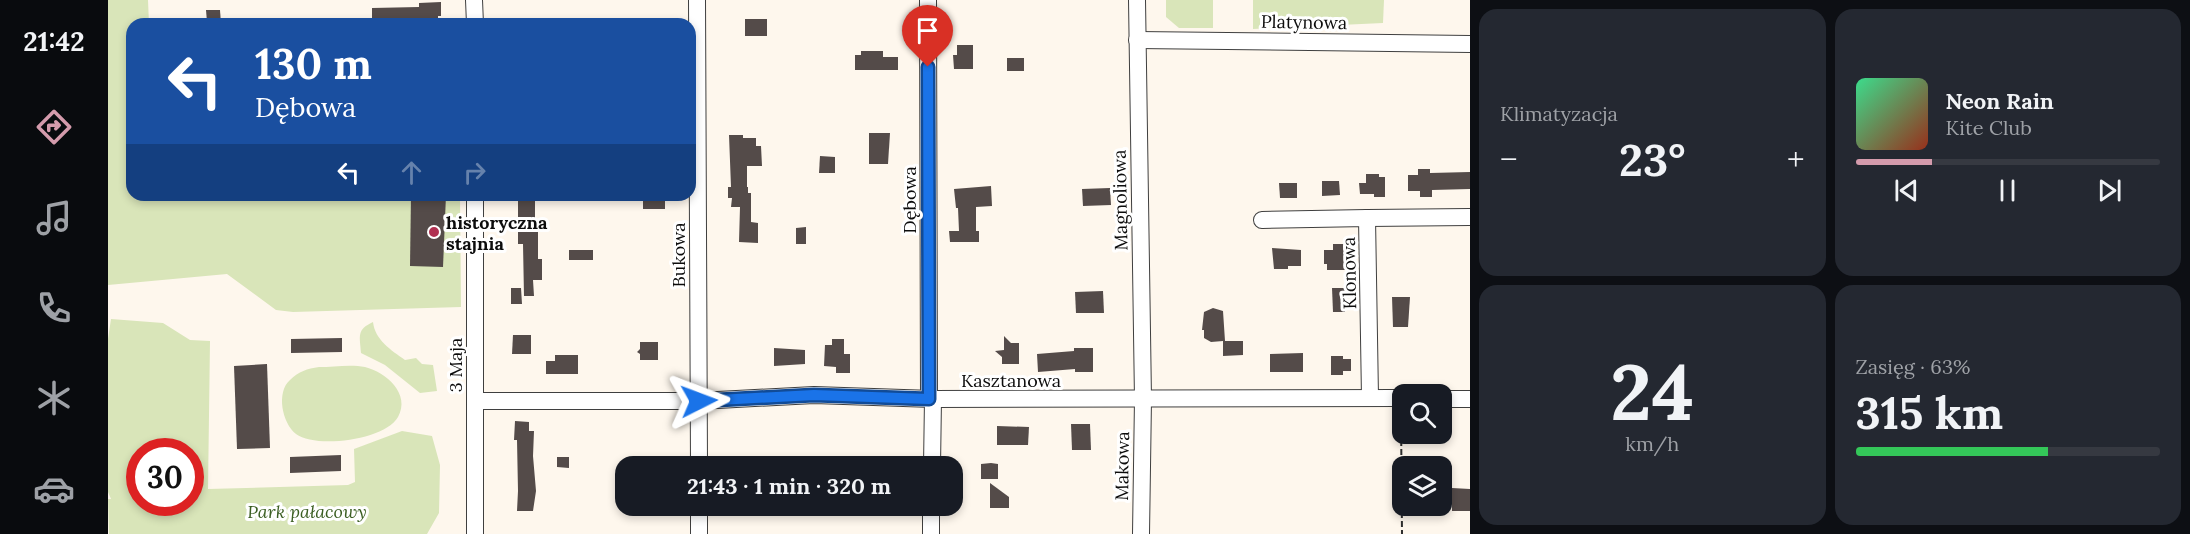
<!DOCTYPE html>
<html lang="pl">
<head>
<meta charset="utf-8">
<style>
	body { margin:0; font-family:Lora,serif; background:#242831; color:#f1f3f6; height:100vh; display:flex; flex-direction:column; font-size:22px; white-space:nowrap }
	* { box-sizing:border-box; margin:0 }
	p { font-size:20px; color:#9ea1a6 }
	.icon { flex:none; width:33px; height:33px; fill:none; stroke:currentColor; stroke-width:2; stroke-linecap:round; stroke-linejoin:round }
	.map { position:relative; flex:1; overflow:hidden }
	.drawer { display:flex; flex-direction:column; gap:9px; padding:9px; background:#0d0f14; width:720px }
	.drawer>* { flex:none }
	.top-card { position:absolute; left:18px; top:18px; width:570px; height:183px; border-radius:18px; box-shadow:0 3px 9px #0003; background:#1a4fa0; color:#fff; overflow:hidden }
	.tools { position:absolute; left:1284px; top:384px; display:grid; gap:12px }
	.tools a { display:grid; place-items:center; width:60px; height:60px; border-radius:12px; background:#171b24; box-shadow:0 3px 9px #0003; font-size:30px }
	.speed { position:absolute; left:18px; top:438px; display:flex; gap:12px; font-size:30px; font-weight:700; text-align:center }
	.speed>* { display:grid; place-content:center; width:78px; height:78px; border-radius:50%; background:#171b24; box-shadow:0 3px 9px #0003; line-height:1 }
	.speed .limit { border:9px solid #d22; background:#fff; color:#111 }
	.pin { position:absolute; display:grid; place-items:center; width:51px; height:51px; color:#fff; margin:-62px -26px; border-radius:50% 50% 50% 0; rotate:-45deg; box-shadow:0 0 6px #0007 }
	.pin .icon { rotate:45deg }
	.me { position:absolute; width:66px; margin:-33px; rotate:87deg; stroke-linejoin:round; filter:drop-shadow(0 0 4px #0008) }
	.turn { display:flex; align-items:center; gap:21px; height:126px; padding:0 30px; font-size:27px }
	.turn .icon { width:78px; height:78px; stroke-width:2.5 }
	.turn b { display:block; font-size:42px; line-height:51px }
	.lanes { display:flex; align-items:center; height:57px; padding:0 30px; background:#0003; justify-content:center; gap:30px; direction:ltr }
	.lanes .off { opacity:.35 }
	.big { font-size:45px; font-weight:700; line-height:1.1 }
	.drawer .card { flex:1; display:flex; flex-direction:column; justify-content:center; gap:9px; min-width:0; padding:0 21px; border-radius:18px; background:#242831 }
	.drawer .dial { align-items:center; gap:0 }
	.dial b { font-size:78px; line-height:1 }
	.song { display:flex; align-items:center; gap:18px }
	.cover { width:72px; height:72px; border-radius:9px; background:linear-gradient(135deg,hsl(150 70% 55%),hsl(10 70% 35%)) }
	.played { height:6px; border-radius:3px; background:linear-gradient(90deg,#d49bac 25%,#363941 25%) }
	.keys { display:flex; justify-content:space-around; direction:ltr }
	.heat { display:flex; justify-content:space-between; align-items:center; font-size:33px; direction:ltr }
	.charge { height:9px; border-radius:4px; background:linear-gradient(90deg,#34c759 63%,#363941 0) }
	.drawer .tiles { flex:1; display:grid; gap:9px; grid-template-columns:repeat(2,1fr) }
	.trip { position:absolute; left:507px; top:456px; width:348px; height:60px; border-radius:18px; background:#171b24; box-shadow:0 3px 9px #0003; font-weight:700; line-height:60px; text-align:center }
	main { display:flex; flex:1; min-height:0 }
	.menu { display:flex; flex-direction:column; width:108px; justify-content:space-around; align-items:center; background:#090b0e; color:#9ea1a6 }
	.menu .icon { width:42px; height:42px }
	.menu .selected { color:#d49bac }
	.menu b { font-size:27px; color:#f1f3f6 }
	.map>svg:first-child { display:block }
	.green { fill:#d9e5b9; fill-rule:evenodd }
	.building { fill:#544b49 }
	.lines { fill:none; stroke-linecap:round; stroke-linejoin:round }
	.minor-casing { stroke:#3f3f3f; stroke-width:18 }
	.path { stroke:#2e2e2e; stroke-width:2; stroke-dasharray:6 3; stroke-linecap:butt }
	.minor { stroke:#fff; stroke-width:16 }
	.route-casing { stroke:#114b97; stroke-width:15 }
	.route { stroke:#1a73e8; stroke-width:10 }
	.poi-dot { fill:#b03051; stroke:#fff; stroke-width:2 }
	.labels { text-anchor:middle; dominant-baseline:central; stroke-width:6; stroke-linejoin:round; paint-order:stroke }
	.street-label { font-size:18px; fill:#0c0c0c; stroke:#fff }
	.poi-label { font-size:18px; font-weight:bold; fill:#0c0c0c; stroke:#fff; text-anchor:start }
	.park-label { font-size:18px; font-style:italic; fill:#3b5e22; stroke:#fff }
</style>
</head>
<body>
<main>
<nav class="menu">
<b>21:42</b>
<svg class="icon selected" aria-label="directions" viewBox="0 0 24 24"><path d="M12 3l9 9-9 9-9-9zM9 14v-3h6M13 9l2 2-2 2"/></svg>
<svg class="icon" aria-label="music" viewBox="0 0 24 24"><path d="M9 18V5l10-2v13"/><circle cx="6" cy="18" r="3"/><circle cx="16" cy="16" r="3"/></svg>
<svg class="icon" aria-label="phone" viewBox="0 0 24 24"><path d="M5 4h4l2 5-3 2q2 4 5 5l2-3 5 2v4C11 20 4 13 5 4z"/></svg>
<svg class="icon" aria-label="climate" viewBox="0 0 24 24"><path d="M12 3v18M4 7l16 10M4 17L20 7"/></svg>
<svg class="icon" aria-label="car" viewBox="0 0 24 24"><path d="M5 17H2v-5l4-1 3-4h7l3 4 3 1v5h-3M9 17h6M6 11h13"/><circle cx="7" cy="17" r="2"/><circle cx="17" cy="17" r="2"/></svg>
</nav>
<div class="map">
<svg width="1362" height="534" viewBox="0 0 1362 534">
	<rect width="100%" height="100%" fill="#fef7ed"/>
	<g class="green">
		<path d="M 0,0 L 40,0 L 41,24 L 24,24 L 24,195 L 352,195 L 353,307 L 185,312 L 168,310 L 119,274 L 0,285 Z"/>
		<path d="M 1058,0 L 1105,0 L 1105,28 L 1071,28 L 1058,17 Z"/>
		<path d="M 1145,0 L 1276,0 L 1275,23 L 1145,29 Z"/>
		<path d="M 3,319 L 55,323 L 82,340 L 102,341 L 100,489 L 240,485 L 247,482 L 246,449 L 294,431 L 324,436 L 332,465 L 331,513 L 319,534 L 1,534 L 0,499 L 3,499 L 0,492 L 0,339 ZM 32,452 L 82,452 L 82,502 L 32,502 Z"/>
		<path d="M 265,322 C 267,340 283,350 297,360 L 308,358 L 314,364 L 325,365 L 329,391 L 312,393 L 277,365 L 253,353 C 252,336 248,330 265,322 Z"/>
		<path d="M 211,367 C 225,367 243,364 257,367 C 278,372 303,394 290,417 C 277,440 208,449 188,434 C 174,423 168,392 182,380 C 191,371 199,369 211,367 Z"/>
	</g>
	<g class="building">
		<path d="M 333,2 L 333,16 L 330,16 L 330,24 L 264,24 L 264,8 L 311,7 L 311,3 Z"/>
		<path d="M 98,10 L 112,10 L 113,24 L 99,22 Z"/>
		<rect x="637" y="19" width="22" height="17"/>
		<path d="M 849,45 L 865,45 L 865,69 L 846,69 L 845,55 L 849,55 Z"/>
		<path d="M 753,51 L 775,51 L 775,57 L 790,57 L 790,70 L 747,70 L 747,55 L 753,55 Z"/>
		<rect x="899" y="58" width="17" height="13"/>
		<path d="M 761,133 L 782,133 L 780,164 L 761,164 Z"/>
		<path d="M 621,135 L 635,135 L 635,138 L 648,138 L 648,146 L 653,146 L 654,166 L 639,166 L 639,187 L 640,187 L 640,193 L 643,193 L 643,222 L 650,223 L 650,243 L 631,242 L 632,207 L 623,207 L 624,198 L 620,198 L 620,187 L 623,187 Z"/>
		<path d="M 712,156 L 727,157 L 727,173 L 711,173 Z"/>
		<path d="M 1310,169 L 1322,169 L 1322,173 L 1362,172 L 1362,189 L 1324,190 L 1324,197 L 1312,197 L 1312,191 L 1300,191 L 1300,175 L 1310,175 Z"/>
		<path d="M 1258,174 L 1271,174 L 1271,177 L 1277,177 L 1277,197 L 1266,197 L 1266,194 L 1252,194 L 1251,183 L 1258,183 Z"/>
		<path d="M 1214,181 L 1231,181 L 1232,195 L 1214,196 Z"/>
		<path d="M 1171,183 L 1189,183 L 1189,198 L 1172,198 Z"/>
		<path d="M 883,186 L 884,206 L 868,207 L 868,231 L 871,231 L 871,242 L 842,242 L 841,231 L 851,231 L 850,208 L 848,208 L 846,189 Z"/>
		<path d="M 1002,188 L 1003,205 L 975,206 L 974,189 Z"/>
		<path d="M 303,195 L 338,195 L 335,267 L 302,266 Z"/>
		<path d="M 410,195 L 427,195 L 427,219 L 430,219 L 430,259 L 434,259 L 434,280 L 425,280 L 426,296 L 416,296 L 415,244 L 410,244 Z"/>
		<path d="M 535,195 L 557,196 L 557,209 L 535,209 Z"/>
		<path d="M 698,227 L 698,244 L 688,244 L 688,228 Z"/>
		<path d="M 1225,244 L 1236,244 L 1236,259 L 1239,259 L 1239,270 L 1219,270 L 1219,264 L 1216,264 L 1216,250 L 1225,250 Z"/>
		<path d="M 1164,248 L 1193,250 L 1193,266 L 1180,266 L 1180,269 L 1166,269 Z"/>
		<rect x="461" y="250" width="24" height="10"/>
		<path d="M 403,288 L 413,288 L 414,304 L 403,304 Z"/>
		<path d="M 1224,288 L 1238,288 L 1237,312 L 1225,312 Z"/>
		<path d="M 995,291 L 996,313 L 968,313 L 967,292 Z"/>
		<path d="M 1284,297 L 1302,297 L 1300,327 L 1285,327 Z"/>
		<path d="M 1105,308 L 1115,311 L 1117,341 L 1135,341 L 1135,355 L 1115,356 L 1115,341 L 1103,342 L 1096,338 L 1096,330 L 1094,330 L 1096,312 Z"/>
		<path d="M 405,335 L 423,335 L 423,354 L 404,354 Z"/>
		<path d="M 896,336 L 903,343 L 911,343 L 911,364 L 894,364 L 894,357 L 887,351 L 896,350 Z"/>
		<path d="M 234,338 L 234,352 L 183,353 L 183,339 Z"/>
		<path d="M 724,339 L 736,339 L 736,354 L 742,354 L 742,373 L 728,373 L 728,367 L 716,366 L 717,345 L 724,345 Z"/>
		<path d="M 532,342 L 550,342 L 550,360 L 532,360 L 532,354 L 529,352 L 532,349 Z"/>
		<path d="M 666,348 L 697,350 L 697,364 L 666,366 Z"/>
		<path d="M 966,348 L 985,348 L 985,372 L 967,372 L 967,369 L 930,372 L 929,354 L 966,351 Z"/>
		<path d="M 1195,353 L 1195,372 L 1162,372 L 1162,354 Z"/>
		<path d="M 447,355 L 470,355 L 470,374 L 438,374 L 438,361 L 447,361 Z"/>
		<path d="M 1223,356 L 1235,356 L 1235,359 L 1243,359 L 1243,371 L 1235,371 L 1235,375 L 1223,375 Z"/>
		<path d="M 159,364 L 162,448 L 129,449 L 126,366 Z"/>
		<path d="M 407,421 L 421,422 L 421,431 L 426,431 L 425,456 L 428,491 L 425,511 L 409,511 L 410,491 L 409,440 L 406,440 Z"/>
		<path d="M 963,424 L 982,424 L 983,450 L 964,450 Z"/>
		<path d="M 889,426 L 921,427 L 920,445 L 889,445 Z"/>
		<path d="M 233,455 L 233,471 L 182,473 L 182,457 Z"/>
		<path d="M 449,457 L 461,457 L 461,468 L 449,467 Z"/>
		<path d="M 883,463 L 890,464 L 890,479 L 873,479 L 873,464 Z"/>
		<path d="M 882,483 L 901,497 L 901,508 L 882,508 Z"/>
		<path d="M 1344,488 L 1362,489 L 1362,511 L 1344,511 Z"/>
	</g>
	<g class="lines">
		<g class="minor-casing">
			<g id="minor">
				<path d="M 366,0 L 367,24"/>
				<path d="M 589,0 L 591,466"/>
				<path d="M 820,0 L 821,399"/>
				<path d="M 1029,0 L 1035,399 L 1033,534"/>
				<path d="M 1029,40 L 1362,44"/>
				<path d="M 367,195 L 367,534"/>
				<path d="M 1259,218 L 1362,217"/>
				<path d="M 1154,220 L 1259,218 L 1262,397"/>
				<path d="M 1334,399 L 1362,399"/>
				<path d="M 367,401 L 591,401 L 706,395 L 825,399 L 1294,398"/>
				<path d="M 824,466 L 825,399"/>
				<path d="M 591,506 L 591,534"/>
				<path d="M 823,534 L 823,506"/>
			</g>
		</g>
		<path class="path" d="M 1293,413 L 1294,534"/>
		<use href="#minor" class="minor"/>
	</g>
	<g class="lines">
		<g class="route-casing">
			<path id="route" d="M 591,401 L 706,395 L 821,399 L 820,67"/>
		</g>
		<use href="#route" class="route"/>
	</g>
	<circle class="poi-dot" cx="326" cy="232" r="6"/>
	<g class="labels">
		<g class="street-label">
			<text transform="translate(1196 22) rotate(1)">Platynowa</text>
			<text transform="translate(801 200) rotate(-90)">Dębowa</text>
			<text transform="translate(1012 200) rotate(-91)">Magnoliowa</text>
			<text transform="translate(570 255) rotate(-90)">Bukowa</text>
			<text transform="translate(1241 273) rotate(-91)">Klonowa</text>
			<text transform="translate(347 365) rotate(-90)">3 Maja</text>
			<text x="903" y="380">Kasztanowa</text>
			<text transform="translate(1014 466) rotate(-89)">Makowa</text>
		</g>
		<g class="poi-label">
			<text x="338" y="222">historyczna<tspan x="338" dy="21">stajnia</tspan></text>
		</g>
		<g class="park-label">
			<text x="199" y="511">Park pałacowy</text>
		</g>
	</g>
</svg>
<div class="tools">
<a><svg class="icon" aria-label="search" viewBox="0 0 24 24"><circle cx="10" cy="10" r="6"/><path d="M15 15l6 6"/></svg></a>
<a><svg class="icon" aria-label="layers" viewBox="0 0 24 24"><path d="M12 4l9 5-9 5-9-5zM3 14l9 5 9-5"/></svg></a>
</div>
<div class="speed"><div class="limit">30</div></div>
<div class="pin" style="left:820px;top:67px;background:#d93025"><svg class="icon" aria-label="arrive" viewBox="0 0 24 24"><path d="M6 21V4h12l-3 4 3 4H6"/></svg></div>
<svg class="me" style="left:591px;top:401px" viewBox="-20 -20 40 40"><path d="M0-17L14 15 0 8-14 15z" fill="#1a73e8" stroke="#fff" stroke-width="4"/></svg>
<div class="trip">21:43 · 1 min · 320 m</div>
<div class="top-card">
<div class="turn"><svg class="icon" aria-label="left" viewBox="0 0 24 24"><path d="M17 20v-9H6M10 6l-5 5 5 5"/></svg><div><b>130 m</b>Dębowa</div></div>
<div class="lanes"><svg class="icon" aria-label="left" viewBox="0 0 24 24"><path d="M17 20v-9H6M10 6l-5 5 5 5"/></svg><svg class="icon off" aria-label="ahead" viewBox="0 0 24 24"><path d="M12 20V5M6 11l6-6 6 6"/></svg><svg class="icon off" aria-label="right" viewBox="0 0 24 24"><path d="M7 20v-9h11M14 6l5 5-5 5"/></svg></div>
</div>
</div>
<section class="drawer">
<div class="tiles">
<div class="card"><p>Klimatyzacja</p>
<div class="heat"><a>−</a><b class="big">23°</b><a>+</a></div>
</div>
<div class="card">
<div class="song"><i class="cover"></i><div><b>Neon Rain</b><p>Kite Club</p></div></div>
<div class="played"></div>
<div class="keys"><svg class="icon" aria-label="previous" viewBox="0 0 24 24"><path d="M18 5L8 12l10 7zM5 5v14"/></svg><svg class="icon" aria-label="pause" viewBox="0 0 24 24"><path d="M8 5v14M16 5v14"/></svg><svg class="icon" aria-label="next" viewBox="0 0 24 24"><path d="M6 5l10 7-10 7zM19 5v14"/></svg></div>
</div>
<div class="card dial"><b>24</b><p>km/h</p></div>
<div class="card"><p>Zasięg · 63%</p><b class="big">315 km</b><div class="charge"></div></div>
</div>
</section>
</main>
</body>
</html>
